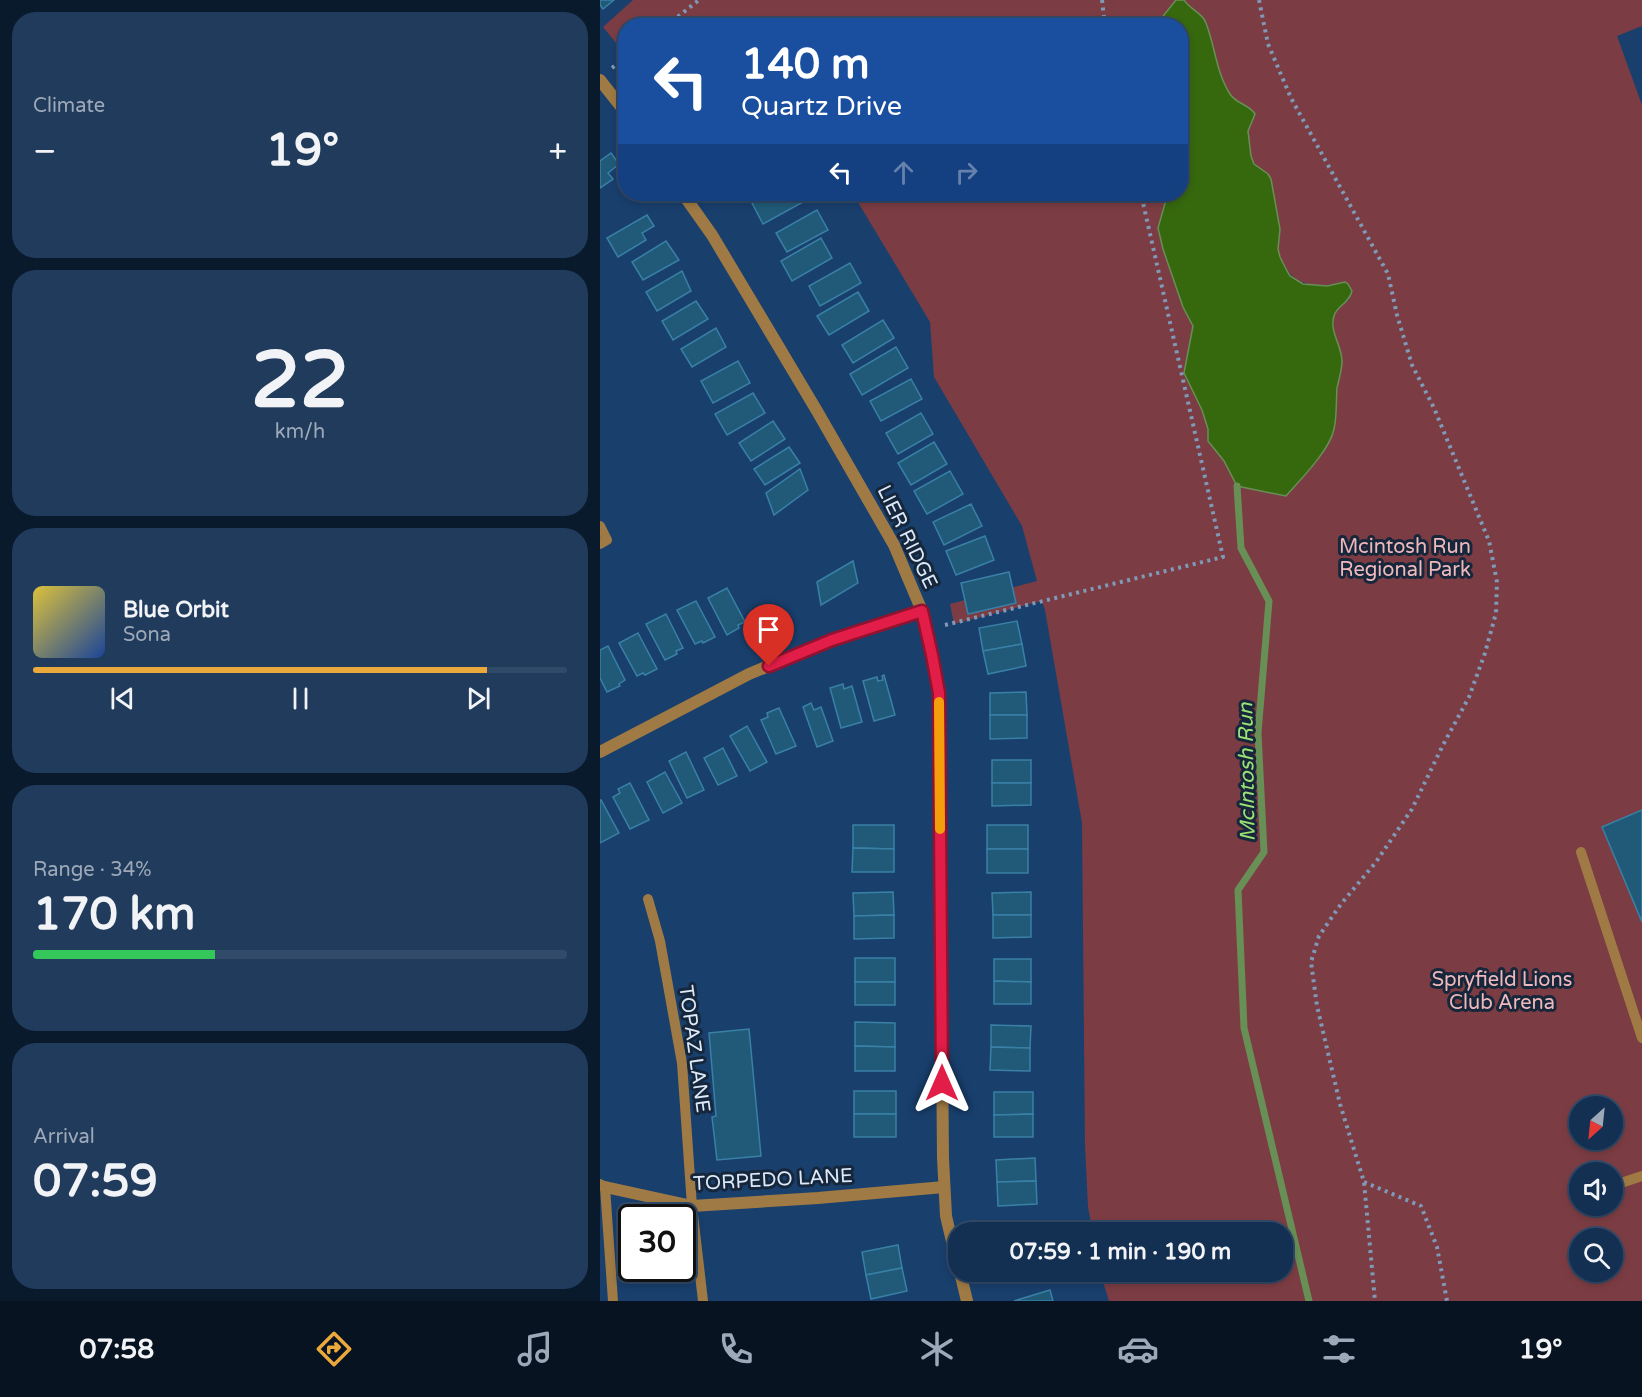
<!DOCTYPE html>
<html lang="en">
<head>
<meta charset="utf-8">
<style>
	body { margin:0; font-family:"Varela Round",sans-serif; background:#203b5c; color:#f1f3f6; height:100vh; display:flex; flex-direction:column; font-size:22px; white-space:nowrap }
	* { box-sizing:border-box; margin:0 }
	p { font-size:20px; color:#9da9b8 }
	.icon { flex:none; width:33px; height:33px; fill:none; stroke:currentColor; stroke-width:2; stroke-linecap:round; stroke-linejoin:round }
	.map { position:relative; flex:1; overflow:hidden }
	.drawer { display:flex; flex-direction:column; gap:12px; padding:12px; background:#0a1a2d; width:600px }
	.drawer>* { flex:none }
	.guide { position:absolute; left:18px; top:18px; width:570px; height:183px; border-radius:24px; box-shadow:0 3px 9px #0003,0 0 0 2px #324a69; background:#1a4fa0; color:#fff; overflow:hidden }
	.needle { width:39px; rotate:207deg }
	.controls { position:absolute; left:969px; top:1096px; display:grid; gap:12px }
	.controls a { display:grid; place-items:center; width:54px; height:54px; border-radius:50%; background:#132f52; box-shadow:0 3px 9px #0003,0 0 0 2px #324a69; font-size:30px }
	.speed { position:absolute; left:18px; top:1204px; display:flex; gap:12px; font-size:30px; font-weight:700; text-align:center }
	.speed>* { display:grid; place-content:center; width:78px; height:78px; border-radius:50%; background:#132f52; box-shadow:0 3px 9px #0003,0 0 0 2px #324a69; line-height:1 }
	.speed .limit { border:3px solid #111; border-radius:9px; background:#fff; color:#111 }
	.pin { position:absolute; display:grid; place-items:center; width:51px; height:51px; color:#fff; margin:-62px -26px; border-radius:50% 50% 50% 0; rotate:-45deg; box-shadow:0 0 6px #0007 }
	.pin .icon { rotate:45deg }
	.me { position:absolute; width:66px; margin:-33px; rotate:0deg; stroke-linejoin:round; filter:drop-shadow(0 0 4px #0008) }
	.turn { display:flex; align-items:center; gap:21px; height:126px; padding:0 24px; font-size:27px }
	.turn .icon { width:78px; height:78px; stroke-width:2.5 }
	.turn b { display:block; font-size:42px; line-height:51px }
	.lanes { display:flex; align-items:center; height:57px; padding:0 24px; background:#0003; justify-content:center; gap:30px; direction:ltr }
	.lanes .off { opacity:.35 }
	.big { font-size:45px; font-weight:700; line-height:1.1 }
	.drawer .widget { flex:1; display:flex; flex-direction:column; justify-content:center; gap:9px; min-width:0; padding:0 21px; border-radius:24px; background:#203b5c }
	.drawer .dial { align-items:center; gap:0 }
	.dial b { font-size:78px; line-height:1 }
	.song { display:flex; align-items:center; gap:18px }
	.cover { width:72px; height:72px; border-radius:9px; background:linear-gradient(135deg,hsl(50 70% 55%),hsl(220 70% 35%)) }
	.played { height:6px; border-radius:3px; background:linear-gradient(90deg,#eca93b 85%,#324a69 85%) }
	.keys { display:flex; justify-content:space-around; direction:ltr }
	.heat { display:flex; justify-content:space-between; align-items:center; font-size:33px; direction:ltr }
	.charge { height:9px; border-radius:4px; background:linear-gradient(90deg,#34c759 34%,#324a69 0) }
	.trip { position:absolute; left:348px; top:1222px; width:345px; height:60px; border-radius:24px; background:#132f52; box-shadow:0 3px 9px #0003,0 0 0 2px #324a69; font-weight:700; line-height:60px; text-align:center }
	.menu { display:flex; height:96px; justify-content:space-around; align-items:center; background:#081321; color:#9da9b8 }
	.menu .icon { width:42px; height:42px }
	.menu .active { color:#eca93b }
	.menu b { font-size:27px; color:#f1f3f6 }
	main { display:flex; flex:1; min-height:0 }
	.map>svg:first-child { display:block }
	.green { fill:#7b3d43; fill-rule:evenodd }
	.water { fill:#36680e; stroke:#688f55; stroke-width:1.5 }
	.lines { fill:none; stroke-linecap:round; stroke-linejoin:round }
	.stream { stroke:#688f55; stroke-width:7 }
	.building { fill:#205a78; stroke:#3a80a6; stroke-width:1.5 }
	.path { stroke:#8099b8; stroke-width:4; stroke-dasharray:3 4.5; stroke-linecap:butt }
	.lane { stroke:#9f7a44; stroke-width:10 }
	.street { stroke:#9f7a44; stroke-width:12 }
	.route-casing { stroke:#92132f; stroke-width:15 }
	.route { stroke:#e11d48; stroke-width:10 }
	.slow { stroke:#f59e0b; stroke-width:10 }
	.labels { text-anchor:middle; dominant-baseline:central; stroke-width:6; stroke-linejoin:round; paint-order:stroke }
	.street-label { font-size:20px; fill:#dce9fa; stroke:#16263b }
	.park-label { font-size:20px; fill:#efb8bb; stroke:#16263b }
	.water-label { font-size:21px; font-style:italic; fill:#9ce174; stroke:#16263b }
</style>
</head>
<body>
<main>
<section class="drawer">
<div class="widget"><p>Climate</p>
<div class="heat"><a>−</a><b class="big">19°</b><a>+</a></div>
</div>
<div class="widget dial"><b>22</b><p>km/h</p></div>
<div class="widget">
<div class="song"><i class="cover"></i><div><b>Blue Orbit</b><p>Sona</p></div></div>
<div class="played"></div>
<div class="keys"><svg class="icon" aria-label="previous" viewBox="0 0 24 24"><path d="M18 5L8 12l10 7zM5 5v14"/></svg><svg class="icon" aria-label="pause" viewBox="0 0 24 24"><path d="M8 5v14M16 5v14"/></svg><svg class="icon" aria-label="next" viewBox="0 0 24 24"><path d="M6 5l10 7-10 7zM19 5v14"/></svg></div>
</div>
<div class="widget"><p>Range · 34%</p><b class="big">170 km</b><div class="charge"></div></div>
<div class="widget"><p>Arrival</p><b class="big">07:59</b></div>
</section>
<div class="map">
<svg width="1042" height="1301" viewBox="0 0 1042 1301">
	<rect width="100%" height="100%" fill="#193f6d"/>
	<g class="green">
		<path d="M 33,0 L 576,0 L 556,26 L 146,26 L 139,16 L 129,24 L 129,25 L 26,26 L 25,54 L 3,27 Z"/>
		<path d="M 584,0 L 1042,0 L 1042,26 L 1017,36 L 1042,105 L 1042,1301 L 509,1301 L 500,1272 L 682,1272 L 682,1233 L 493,1233 L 488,1207 L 485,1146 L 482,823 L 445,610 L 442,601 L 354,624 L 350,604 L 437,581 L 422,526 L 334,377 L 330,322 L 253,194 L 563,194 L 566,200 L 558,228 L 563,249 L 583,307 L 593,326 L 584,373 L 602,410 L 608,429 L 608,441 L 624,461 L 637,486 L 686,496 L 716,461 L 729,442 L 742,359 L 734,332 L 733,317 L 737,309 L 749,300 L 745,282 C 723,287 696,289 684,265 C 681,260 678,254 678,248 C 678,242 680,235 680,229 C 679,212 672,191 668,174 C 664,171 659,169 656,165 C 645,155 649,121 649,107 C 644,104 637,102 633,98 C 620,86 616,53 610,36 C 609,31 608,23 604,19 C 598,11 589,9 584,0 ZM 980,1107 L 1012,1107 L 1012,1140 L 980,1140 ZM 980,1173 L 1012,1173 L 1012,1206 L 980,1206 ZM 980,1239 L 1012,1239 L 1012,1272 L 980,1272 Z"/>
	</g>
	<path class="water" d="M 576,0 L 584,0 C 589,9 603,13 606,23 C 615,46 616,72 630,94 C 636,104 649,104 655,114 L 648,131 L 651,156 L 654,164 L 668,174 L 671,179 L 680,229 L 678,249 L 680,257 L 687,271 L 690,276 L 703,284 L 727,286 L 745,282 L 748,284 L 752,291 C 749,304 737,305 734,316 C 729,331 742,346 742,361 C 742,370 739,379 737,388 C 736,402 737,416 734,429 C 730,450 700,480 686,496 L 637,486 L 624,461 L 608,441 L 608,429 L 602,410 L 584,373 L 593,326 L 583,307 L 563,249 L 558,228 L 566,200 L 563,194 L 580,194 L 580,26 L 556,25 Z"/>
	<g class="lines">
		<path class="stream" d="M 637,486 L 641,548 L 669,601 L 658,733 L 664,852 L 638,890 L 644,1028 L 709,1301"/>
	</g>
	<g class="building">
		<path d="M 0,0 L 14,0 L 3,9 L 0,5 Z"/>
		<path d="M 11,153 L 19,164 L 8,173 L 13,179 L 0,188 L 0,161 Z"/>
		<path d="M 169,194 L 201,194 L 205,201 L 163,224 L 152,203 Z"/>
		<path d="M 217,210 L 228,230 L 187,252 L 176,233 Z"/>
		<path d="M 47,215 L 54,226 L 42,233 L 46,240 L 18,257 L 7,238 Z"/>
		<path d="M 221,238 L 232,258 L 192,281 L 181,261 Z"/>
		<path d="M 66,241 L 79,260 L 43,280 L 32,262 Z"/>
		<path d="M 250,263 L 261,283 L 220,306 L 209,286 Z"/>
		<path d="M 82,271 L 91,291 L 57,311 L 46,292 Z"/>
		<path d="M 258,292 L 269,311 L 229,335 L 217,316 Z"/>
		<path d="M 96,301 L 108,319 L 73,340 L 62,321 Z"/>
		<path d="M 283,320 L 294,338 L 253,363 L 242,345 Z"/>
		<path d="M 116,328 L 126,347 L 92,367 L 81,349 Z"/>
		<path d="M 296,347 L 308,368 L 262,395 L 250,374 Z"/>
		<path d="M 138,361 L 150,383 L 113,403 L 101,381 Z"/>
		<path d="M 311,379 L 322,399 L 281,421 L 270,401 Z"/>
		<path d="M 153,393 L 165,413 L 127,435 L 115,414 Z"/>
		<path d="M 321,413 L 333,434 L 298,454 L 286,433 Z"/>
		<path d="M 173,421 L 185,439 L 151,461 L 139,443 Z"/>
		<path d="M 334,442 L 347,464 L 311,485 L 298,463 Z"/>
		<path d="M 189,447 L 200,463 L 165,485 L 154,469 Z"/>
		<path d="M 200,469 L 208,490 L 174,515 L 166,493 Z"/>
		<path d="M 350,471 L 363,494 L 327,514 L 314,491 Z"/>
		<path d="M 371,504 L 382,526 L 344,545 L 333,522 Z"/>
		<path d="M 385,536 L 394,560 L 356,575 L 346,551 Z"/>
		<path d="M 253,561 L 258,583 L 221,605 L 217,582 Z"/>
		<path d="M 409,572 L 416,603 L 368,614 L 361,583 Z"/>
		<path d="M 127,588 L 145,622 L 138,625 L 139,628 L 127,635 L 108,598 Z"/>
		<path d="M 96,601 L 115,637 L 103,643 L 102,641 L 95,644 L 77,610 Z"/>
		<path d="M 66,614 L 83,648 L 76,651 L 77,654 L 65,660 L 46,624 Z"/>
		<path d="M 417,621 L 422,644 L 383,651 L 379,628 Z"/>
		<path d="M 38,633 L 57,669 L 45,675 L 43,673 L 37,676 L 19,643 Z"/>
		<path d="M 422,644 L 426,666 L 388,674 L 383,651 Z"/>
		<path d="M 8,646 L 25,680 L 19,684 L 20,686 L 7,692 L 0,678 L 0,650 Z"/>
		<path d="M 284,675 L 295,715 L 274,721 L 263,681 L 277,677 L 278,681 L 283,680 L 282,676 Z"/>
		<path d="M 243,684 L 244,689 L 252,686 L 262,722 L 241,728 L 230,688 Z"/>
		<path d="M 426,692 L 427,715 L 390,715 L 390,693 Z"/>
		<path d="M 211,703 L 214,710 L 221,707 L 233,741 L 217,747 L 203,707 Z"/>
		<path d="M 179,708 L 196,746 L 176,754 L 161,720 L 168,717 L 167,713 Z"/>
		<path d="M 390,715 L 427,715 L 427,738 L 390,739 Z"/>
		<path d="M 147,726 L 167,762 L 150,771 L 130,736 Z"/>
		<path d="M 123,748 L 137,776 L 118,785 L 104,758 Z"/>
		<path d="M 86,752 L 104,790 L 87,798 L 69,761 Z"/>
		<rect x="392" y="760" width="39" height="23"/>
		<path d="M 65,772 L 82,803 L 63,813 L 47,782 Z"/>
		<path d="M 30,783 L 49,820 L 30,829 L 13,797 L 20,793 L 18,789 Z"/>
		<path d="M 392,783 L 431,783 L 431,805 L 392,806 Z"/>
		<path d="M 0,800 L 1,800 L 19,833 L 0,843 Z"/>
		<path d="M 1042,810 L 1042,922 L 1002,827 Z"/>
		<path d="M 253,825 L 294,825 L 294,849 L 253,848 Z"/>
		<rect x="387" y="825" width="41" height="24"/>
		<path d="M 253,848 L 294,849 L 294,872 L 252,872 Z"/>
		<rect x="387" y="849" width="41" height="24"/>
		<path d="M 293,892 L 294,915 L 254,916 L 253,893 Z"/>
		<path d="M 431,892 L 431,915 L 393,915 L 392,893 Z"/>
		<path d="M 294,915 L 294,938 L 254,939 L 254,916 Z"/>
		<path d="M 393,915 L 431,915 L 431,937 L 393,938 Z"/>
		<rect x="255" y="958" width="40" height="24"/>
		<path d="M 394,959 L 431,959 L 431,982 L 394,981 Z"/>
		<path d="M 394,981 L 431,982 L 431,1004 L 394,1004 Z"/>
		<rect x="255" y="982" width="40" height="23"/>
		<path d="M 255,1022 L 295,1023 L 295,1047 L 255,1046 Z"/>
		<path d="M 391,1025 L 431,1026 L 430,1048 L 391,1047 Z"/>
		<path d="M 149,1029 L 161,1156 L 117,1160 L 112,1117 L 116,1116 L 109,1033 Z"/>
		<path d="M 255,1046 L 295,1047 L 295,1071 L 255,1071 Z"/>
		<path d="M 391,1047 L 430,1048 L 430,1071 L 390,1070 Z"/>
		<rect x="254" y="1091" width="42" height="23"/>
		<path d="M 394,1092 L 433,1092 L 433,1114 L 394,1115 Z"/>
		<rect x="254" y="1114" width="42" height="23"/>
		<path d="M 433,1114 L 433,1137 L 394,1137 L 394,1115 Z"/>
		<path d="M 435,1158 L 436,1181 L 397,1182 L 396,1160 Z"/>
		<path d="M 436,1181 L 437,1204 L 398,1206 L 397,1182 Z"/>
		<path d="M 438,1223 L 440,1233 L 398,1233 L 398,1230 Z"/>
		<path d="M 298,1245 L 302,1268 L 266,1275 L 262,1252 Z"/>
		<path d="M 302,1268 L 307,1291 L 271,1299 L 266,1275 Z"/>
		<path d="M 405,1272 L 438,1272 L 405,1277 Z"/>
		<path d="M 450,1290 L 453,1301 L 414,1301 Z"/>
	</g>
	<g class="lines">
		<g class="path">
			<path d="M 502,0 L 505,26"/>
			<path d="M 659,0 L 668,44 L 691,98 L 788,274 L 797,315 L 812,365 L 834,408 L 889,541 L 897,582 L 896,613 L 885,653 L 869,697 L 842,747 L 812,809 L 776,862 L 741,904 L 719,936 L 711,962 L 717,1006 L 740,1104 L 764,1182 L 775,1301"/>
			<path d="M 66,26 L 99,0"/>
			<path d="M 12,68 L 26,57"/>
			<path d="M 345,625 L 623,557 L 541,194"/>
			<path d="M 764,1182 L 821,1206 L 837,1247 L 847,1301"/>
		</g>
		<g class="lane">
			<path d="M 0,526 L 7,540 L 0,544"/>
			<path d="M 981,852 L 1042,1038"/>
			<path d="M 48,899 L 60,941 L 82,1063 L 92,1206 L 103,1301"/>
			<path d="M 0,1184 L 5,1187 L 13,1301"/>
			<path d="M 1012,1186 L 1042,1176"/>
		</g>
		<g class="street">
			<path d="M 0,80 L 26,113"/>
			<path d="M 83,194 L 112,235 L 217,411 L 294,545 L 322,611 L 332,655 L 339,693 L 343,1158 L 346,1216 L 358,1267"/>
			<path d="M 0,752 L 149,674 L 232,640 L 322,611"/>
			<path d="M 5,1187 L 92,1206 L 218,1198 L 344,1187"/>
			<path d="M 360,1272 L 367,1301"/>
		</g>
	</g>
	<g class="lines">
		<g class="route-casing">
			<path id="route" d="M 169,666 L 232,640 L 322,611 L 332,655 L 339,693 L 342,1083"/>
		</g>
		<use href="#route" class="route"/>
		<path class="slow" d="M 339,702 L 340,829"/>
	</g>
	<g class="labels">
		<g class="street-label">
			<text transform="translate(307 537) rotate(64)">LIER RIDGE</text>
			<text transform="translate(94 1049) rotate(82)">TOPAZ LANE</text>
			<text transform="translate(173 1180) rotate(-3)">TORPEDO LANE</text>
		</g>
		<g class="park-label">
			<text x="805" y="547">Mcintosh Run<tspan x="805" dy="23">Regional Park</tspan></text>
			<text x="902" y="980">Spryfield Lions<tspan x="902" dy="23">Club Arena</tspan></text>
		</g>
		<g class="water-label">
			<text transform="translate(647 772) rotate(-91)">McIntosh Run</text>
		</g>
	</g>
</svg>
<div class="controls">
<a><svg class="needle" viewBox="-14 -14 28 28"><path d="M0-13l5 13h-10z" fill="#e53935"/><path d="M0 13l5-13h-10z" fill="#9da9b8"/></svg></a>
<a><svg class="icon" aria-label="sound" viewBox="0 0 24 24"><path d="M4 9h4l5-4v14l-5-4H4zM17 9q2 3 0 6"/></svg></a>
<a><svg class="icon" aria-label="search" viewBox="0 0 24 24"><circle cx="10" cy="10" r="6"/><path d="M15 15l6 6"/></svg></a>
</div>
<div class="speed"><div class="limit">30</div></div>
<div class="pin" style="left:169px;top:666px;background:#d93025"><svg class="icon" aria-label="arrive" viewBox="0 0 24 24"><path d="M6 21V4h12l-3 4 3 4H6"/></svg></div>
<svg class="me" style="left:342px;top:1083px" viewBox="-20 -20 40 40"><path d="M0-17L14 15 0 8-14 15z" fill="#e11d48" stroke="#fff" stroke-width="4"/></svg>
<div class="trip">07:59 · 1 min · 190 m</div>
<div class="guide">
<div class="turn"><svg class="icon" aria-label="left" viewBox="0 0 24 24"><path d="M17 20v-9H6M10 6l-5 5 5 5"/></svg><div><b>140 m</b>Quartz Drive</div></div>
<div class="lanes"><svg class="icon" aria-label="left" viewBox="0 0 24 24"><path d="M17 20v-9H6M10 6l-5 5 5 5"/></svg><svg class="icon off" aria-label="ahead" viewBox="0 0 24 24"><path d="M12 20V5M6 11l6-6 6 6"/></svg><svg class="icon off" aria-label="right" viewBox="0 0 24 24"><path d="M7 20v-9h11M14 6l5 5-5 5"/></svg></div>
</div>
</div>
</main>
<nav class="menu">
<b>07:58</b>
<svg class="icon active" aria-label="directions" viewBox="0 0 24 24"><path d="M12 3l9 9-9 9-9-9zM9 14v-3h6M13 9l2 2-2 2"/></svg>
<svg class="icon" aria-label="music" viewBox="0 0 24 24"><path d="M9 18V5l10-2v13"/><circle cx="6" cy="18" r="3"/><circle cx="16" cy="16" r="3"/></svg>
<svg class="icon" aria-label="phone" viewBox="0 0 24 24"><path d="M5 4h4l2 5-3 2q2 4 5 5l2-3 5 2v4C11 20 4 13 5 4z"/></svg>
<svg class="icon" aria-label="climate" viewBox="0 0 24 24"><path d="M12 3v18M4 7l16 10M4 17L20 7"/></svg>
<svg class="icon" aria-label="car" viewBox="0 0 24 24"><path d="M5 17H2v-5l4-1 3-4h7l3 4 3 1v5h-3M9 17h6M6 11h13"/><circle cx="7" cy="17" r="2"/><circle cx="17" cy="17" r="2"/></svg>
<svg class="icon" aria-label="filters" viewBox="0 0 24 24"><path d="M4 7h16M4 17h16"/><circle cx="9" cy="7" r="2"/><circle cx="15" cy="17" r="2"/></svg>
<b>19°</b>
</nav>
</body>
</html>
